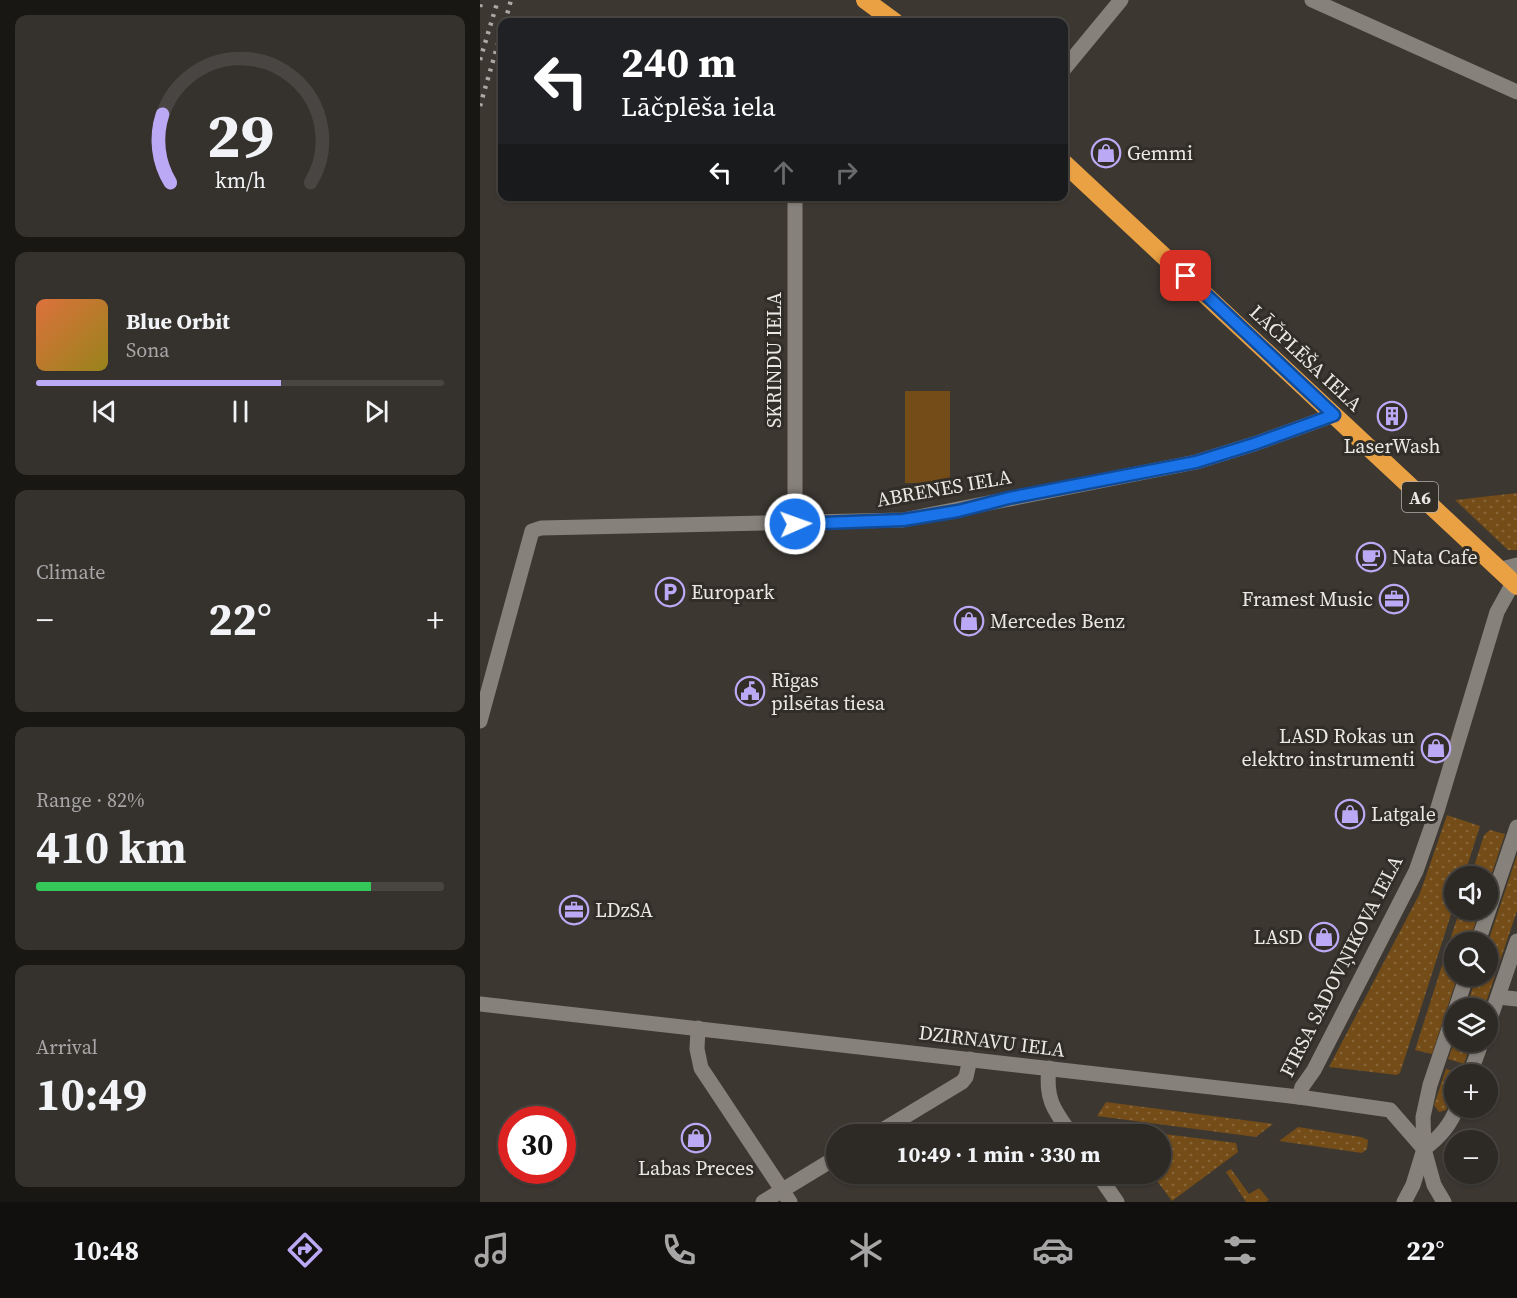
<!DOCTYPE html>
<html lang="en">
<head>
<meta charset="utf-8">
<style>
	body { margin:0; font-family:"Source Serif 4",serif; background:#35312d; color:#f1f3f6; height:100vh; display:flex; flex-direction:column; font-size:22px; white-space:nowrap }
	* { box-sizing:border-box; margin:0 }
	p { font-size:20px; color:#a7a6a7 }
	.icon { flex:none; width:33px; height:33px; fill:none; stroke:currentColor; stroke-width:2; stroke-linecap:round; stroke-linejoin:round }
	.map { position:relative; flex:1; overflow:hidden }
	.panel { display:flex; flex-direction:column; gap:15px; padding:15px; background:#191714; width:480px }
	.panel>* { flex:none }
	.guide { position:absolute; left:18px; top:18px; width:570px; height:183px; border-radius:12px; box-shadow:0 2px 4px #0004,0 0 0 2px #484542; background:#202124; color:#fff; overflow:hidden }
	.fabs { position:absolute; left:964px; top:866px; display:grid; gap:12px }
	.fabs a { display:grid; place-items:center; width:54px; height:54px; border-radius:50%; background:#2d2925; box-shadow:0 2px 4px #0004,0 0 0 2px #484542; font-size:30px }
	.speed { position:absolute; left:18px; top:1106px; display:flex; gap:12px; font-size:30px; font-weight:700; text-align:center }
	.speed>* { display:grid; place-content:center; width:78px; height:78px; border-radius:50%; background:#2d2925; box-shadow:0 2px 4px #0004,0 0 0 2px #484542; line-height:1 }
	.speed .limit { border:9px solid #d22; background:#fff; color:#111 }
	.pin { position:absolute; display:grid; place-items:center; width:51px; height:51px; color:#fff; margin:-26px; border-radius:12px; box-shadow:0 3px 9px #0006 }
	.me { position:absolute; width:66px; margin:-33px; rotate:88deg; stroke-linejoin:round; filter:drop-shadow(0 0 4px #0008) }
	.turn { display:flex; align-items:center; gap:21px; height:126px; padding:0 24px; font-size:27px }
	.turn .icon { width:78px; height:78px; stroke-width:2.5 }
	.turn b { display:block; font-size:42px; line-height:51px }
	.lanes { display:flex; align-items:center; height:57px; padding:0 24px; background:#0003; justify-content:center; gap:30px; direction:ltr }
	.lanes .off { opacity:.35 }
	.big { font-size:45px; font-weight:700; line-height:1.1 }
	.panel .tile { flex:1; display:flex; flex-direction:column; justify-content:center; gap:9px; min-width:0; padding:0 21px; border-radius:12px; background:#35312d }
	.panel .dial { align-items:center; gap:0 }
	.dial svg { height:156px; overflow:visible; fill:none; stroke:#484542; stroke-width:7; stroke-linecap:round; text-anchor:middle }
	.dial text { fill:#f1f3f6; stroke:none }
	.song { display:flex; align-items:center; gap:18px }
	.cover { width:72px; height:72px; border-radius:9px; background:linear-gradient(135deg,hsl(20 70% 55%),hsl(50 70% 35%)) }
	.played { height:6px; border-radius:3px; background:linear-gradient(90deg,#bca9f5 60%,#484542 60%) }
	.keys { display:flex; justify-content:space-around; direction:ltr }
	.heat { display:flex; justify-content:space-between; align-items:center; font-size:33px; direction:ltr }
	.charge { height:9px; border-radius:4px; background:linear-gradient(90deg,#34c759 82%,#484542 0) }
	.trip { position:absolute; left:346px; top:1124px; width:345px; height:60px; border-radius:30px; background:#2d2925; box-shadow:0 2px 4px #0004,0 0 0 2px #484542; font-weight:700; line-height:60px; text-align:center }
	.tabs { display:flex; height:96px; justify-content:space-around; align-items:center; background:#12100f; color:#a7a6a7 }
	.tabs .icon { width:42px; height:42px }
	.tabs .selected { color:#bca9f5 }
	.tabs b { font-size:27px; color:#f1f3f6 }
	main { display:flex; flex:1; min-height:0 }
	.map>svg:first-child { display:block }
	.grass { fill:url(#grass-dots) }
	.pitch { fill:#734c18 }
	.lines { fill:none; stroke-linecap:round; stroke-linejoin:round }
	.minor { stroke:#87817b; stroke-width:15 }
	.highway { stroke:#eaa143; stroke-width:18 }
	.rail { stroke:#aca8a4; stroke-width:4.5; stroke-dasharray:3 6; stroke-linecap:butt }
	.route-casing { stroke:#114b97; stroke-width:15 }
	.route { stroke:#1a73e8; stroke-width:10 }
	.labels { text-anchor:middle; dominant-baseline:central; stroke-width:6; stroke-linejoin:round; paint-order:stroke }
	.shield { fill:#312d27; stroke:#b2afab; stroke-width:1.5 }
	.shield-label { font-size:18px; font-weight:bold; fill:#eae7e4 }
	.poi-label { font-size:20px; fill:#eae7e4; stroke:#312d27; text-anchor:start }
	.street-label { font-size:20px; fill:#eae7e4; stroke:#312d27 }
</style>
</head>
<body>
<main>
<section class="panel">
<div class="tile dial"><svg viewBox="0 0 100 80">
<path d="M14 69A42 42 0 1 1 86 69"/>
<path d="M14 69A42 42 0 0 1 10 34" stroke="#bca9f5"/>
<text x="50" y="56" font-size="32" font-weight="700">29</text>
<text x="50" y="72" font-size="11">km/h</text>
</svg></div>
<div class="tile">
<div class="song"><i class="cover"></i><div><b>Blue Orbit</b><p>Sona</p></div></div>
<div class="played"></div>
<div class="keys"><svg class="icon" aria-label="previous" viewBox="0 0 24 24"><path d="M18 5L8 12l10 7zM5 5v14"/></svg><svg class="icon" aria-label="pause" viewBox="0 0 24 24"><path d="M8 5v14M16 5v14"/></svg><svg class="icon" aria-label="next" viewBox="0 0 24 24"><path d="M6 5l10 7-10 7zM19 5v14"/></svg></div>
</div>
<div class="tile"><p>Climate</p>
<div class="heat"><a>−</a><b class="big">22°</b><a>+</a></div>
</div>
<div class="tile"><p>Range · 82%</p><b class="big">410 km</b><div class="charge"></div></div>
<div class="tile"><p>Arrival</p><b class="big">10:49</b></div>
</section>
<div class="map">
<svg width="1037" height="1202" viewBox="0 0 1037 1202">
	<defs>
		<pattern id="grass-dots" width="8" height="8" patternUnits="userSpaceOnUse" patternTransform="scale(1.5)"><rect width="8" height="8" fill="#734c18"/><path d="M2 2h.1M6 6h.1" fill="none" stroke="#876639" stroke-width="1.8" stroke-linecap="round"/></pattern>
	</defs>
	<rect width="100%" height="100%" fill="#3c3731"/>
	<g class="grass">
		<path d="M 1037,493 L 1037,550 L 1028,550 L 975,500 Z"/>
		<path d="M 967,815 L 1000,826 L 984,876 L 975,876 L 975,902 L 920,1073 L 917,1075 L 849,1067 L 940,893 Z"/>
		<path d="M 1010,830 L 1025,834 L 1008,885 L 1008,876 L 991,876 L 1004,835 Z"/>
		<path d="M 1037,855 L 1037,911 L 1004,1008 L 986,1008 L 997,975 L 1008,975 L 1008,942 Z"/>
		<path d="M 980,909 L 1000,909 L 989,942 L 975,942 L 975,975 L 978,975 L 952,1054 L 935,1050 Z"/>
		<path d="M 975,1040 L 992,1041 L 984,1064 L 968,1059 Z"/>
		<path d="M 966,1069 L 973,1071 L 966,1094 L 971,1096 L 966,1110 L 959,1112 L 954,1105 Z"/>
		<path d="M 626,1102 L 793,1124 L 776,1137 L 617,1116 Z"/>
		<path d="M 818,1127 L 881,1137 L 888,1140 L 887,1149 L 882,1153 L 799,1141 Z"/>
		<path d="M 636,1128 L 756,1143 L 758,1152 L 692,1201 L 671,1173 L 681,1173 L 681,1134 L 640,1134 Z"/>
		<path d="M 751,1169 L 769,1194 L 779,1188 L 789,1200 L 786,1202 L 766,1202 L 746,1172 Z"/>
	</g>
	<rect class="pitch" x="425" y="391" width="45" height="92"/>
	<g class="lines">
		<g class="minor">
			<path d="M 832,0 L 1037,92"/>
			<path d="M 584,69 L 641,0"/>
			<path d="M 315,524 L 315,196"/>
			<path d="M 1018,570 L 1037,565"/>
			<path d="M 0,721 L 52,531 L 61,528 L 423,520 L 716,462 L 774,444 L 854,415"/>
			<path d="M 998,942 L 1037,827"/>
			<path d="M 1018,997 L 1037,999"/>
			<path d="M 0,1004 L 819,1097 L 910,1110 L 944,1149 L 954,1185 L 964,1202"/>
			<path d="M 976,1008 L 987,975"/>
			<path d="M 1008,1025 L 1037,941"/>
			<path d="M 218,1028 L 217,1049 L 221,1068 L 310,1202"/>
			<path d="M 569,1068 C 565,1099 574,1110 591,1134"/>
			<path d="M 990,1074 L 1002,1041"/>
			<path d="M 819,1097 L 822,1087 L 834,1070 L 936,871 L 957,811 L 1017,612 L 1033,583"/>
			<path d="M 396,1134 L 482,1082 L 486,1077 L 490,1059"/>
			<path d="M 944,1149 C 959,1138 971,1125 977,1107"/>
			<path d="M 617,1173 L 637,1202"/>
			<path d="M 283,1202 L 357,1157"/>
			<path d="M 924,1202 L 933,1185 L 944,1149 L 943,1117 L 950,1085 L 975,1011"/>
		</g>
		<g class="highway">
			<path d="M 385,0 L 415,22"/>
			<path d="M 584,163 L 1037,586"/>
		</g>
		<g class="rail">
			<path d="M 0,7 L 2,0"/>
			<path d="M 25,22 L 31,0"/>
			<path d="M 0,60 L 18,0"/>
			<path d="M 0,106 L 22,30"/>
		</g>
	</g>
	<g class="lines">
		<g class="route-casing">
			<path id="route" d="M 315,524 L 423,520 L 478,511 L 529,498 L 716,462 L 774,444 L 854,415 L 706,276"/>
		</g>
		<use href="#route" class="route"/>
	</g>
	<defs>
		<g id="shop-ring" transform="scale(1.5)"><circle r="9.5" fill="#312d27" stroke="#bca9f5" stroke-width="1.5"/><path d="M-5-2.5h2.3a2.7 3.5 0 0 1 5.4 0H5L5.5 6h-11ZM-1.5-2.5h3a1.5 2.3 0 0 0-3 0Z" fill="#bca9f5"/></g>
		<g id="building-ring" transform="scale(1.5)"><circle r="9.5" fill="#312d27" stroke="#bca9f5" stroke-width="1.5"/><path d="M-4-6H4V6H1V3H-1V6H-4ZM-2.5-4.3h1.7v1.8h-1.7ZM.8-4.3h1.7v1.8H.8ZM-2.5-1h1.7V.8h-1.7ZM.8-1h1.7V.8H.8Z" fill="#bca9f5"/></g>
		<g id="cafe-ring" transform="scale(1.5)"><circle r="9.5" fill="#312d27" stroke="#bca9f5" stroke-width="1.5"/><path d="M-5.5-4.5H6V0H3Q3 3.5 0 3.5H-2.5Q-5.5 3.5-5.5 0ZM3-3.2v2h1.7v-2ZM-6 4.5H4V6H-6Z" fill="#bca9f5"/></g>
		<g id="parking-ring" transform="scale(1.5)"><circle r="9.5" fill="#312d27" stroke="#bca9f5" stroke-width="1.5"/><path d="M-3.5-5.5H1a3.5 3.5 0 0 1 0 7H-1V5.5H-3.5ZM-1-3.4V-.6H.8a1.4 1.4 0 0 0 0-2.8Z" fill="#bca9f5"/></g>
		<g id="office-ring" transform="scale(1.5)"><circle r="9.5" fill="#312d27" stroke="#bca9f5" stroke-width="1.5"/><path d="M-6-3h4V-5.5h4V-3h4V5H-6ZM-1-4.5V-3h2v-1.5ZM-6 0V1H6V0Z" fill="#bca9f5"/></g>
		<g id="civic-ring" transform="scale(1.5)"><circle r="9.5" fill="#312d27" stroke="#bca9f5" stroke-width="1.5"/><path d="M-.6-6.5H3V-4.5H.6V-3L4-1V1h2V6H-6V1h2V-1L-.6-3ZM-1.2 2.5V6h2.4V2.5Z" fill="#bca9f5"/></g>
	</defs>
	<g fill-rule="evenodd">
		<use href="#shop-ring" x="626" y="153"/>
		<use href="#building-ring" x="912" y="416"/>
		<use href="#cafe-ring" x="891" y="557"/>
		<use href="#parking-ring" x="190" y="592"/>
		<use href="#office-ring" x="914" y="599"/>
		<use href="#shop-ring" x="489" y="621"/>
		<use href="#civic-ring" x="270" y="691"/>
		<use href="#shop-ring" x="956" y="748"/>
		<use href="#shop-ring" x="870" y="814"/>
		<use href="#office-ring" x="94" y="910"/>
		<use href="#shop-ring" x="844" y="937"/>
		<use href="#shop-ring" x="216" y="1138"/>
	</g>
	<g class="labels">
		<rect class="shield" x="922" y="482" width="36" height="30" rx="4.5"/>
		<g class="shield-label">
			<text x="940" y="497">A6</text>
		</g>
		<g class="poi-label">
			<text x="647" y="153">Gemmi</text>
			<text x="912" y="446" text-anchor="middle">LaserWash</text>
			<text x="912" y="557">Nata Cafe</text>
			<text x="211" y="592">Europark</text>
			<text x="893" y="599" text-anchor="end">Framest Music</text>
			<text x="510" y="621">Mercedes Benz</text>
			<text x="291" y="680">Rīgas<tspan x="291" dy="23">pilsētas tiesa</tspan></text>
			<text x="935" y="736" text-anchor="end">LASD Rokas un<tspan x="935" dy="23">elektro instrumenti</tspan></text>
			<text x="891" y="814">Latgale</text>
			<text x="115" y="910">LDzSA</text>
			<text x="823" y="937" text-anchor="end">LASD</text>
			<text x="216" y="1168" text-anchor="middle">Labas Preces</text>
		</g>
		<g class="street-label">
			<text transform="translate(826 358) rotate(43)">LĀČPLĒŠA IELA</text>
			<text transform="translate(294 360) rotate(-90)">SKRINDU IELA</text>
			<text transform="translate(464 488) rotate(-10)">ABRENES IELA</text>
			<text transform="translate(861 966) rotate(-63)">FIRSA SADOVŅIKOVA IELA</text>
			<text transform="translate(512 1041) rotate(7)">DZIRNAVU IELA</text>
		</g>
	</g>
</svg>
<div class="fabs">
<a><svg class="icon" aria-label="sound" viewBox="0 0 24 24"><path d="M4 9h4l5-4v14l-5-4H4zM17 9q2 3 0 6"/></svg></a>
<a><svg class="icon" aria-label="search" viewBox="0 0 24 24"><circle cx="10" cy="10" r="6"/><path d="M15 15l6 6"/></svg></a>
<a><svg class="icon" aria-label="layers" viewBox="0 0 24 24"><path d="M12 4l9 5-9 5-9-5zM3 14l9 5 9-5"/></svg></a>
<a>+</a>
<a>−</a>
</div>
<div class="speed"><div class="limit">30</div></div>
<div class="pin" style="left:706px;top:276px;background:#d93025"><svg class="icon" aria-label="arrive" viewBox="0 0 24 24"><path d="M6 21V4h12l-3 4 3 4H6"/></svg></div>
<svg class="me" style="left:315px;top:524px" viewBox="-20 -20 40 40"><circle r="17" fill="#1a73e8" stroke="#fff" stroke-width="3"/><path d="M0-11L8 9 0 5-8 9z" fill="#fff"/></svg>
<div class="trip">10:49 · 1 min · 330 m</div>
<div class="guide">
<div class="turn"><svg class="icon" aria-label="left" viewBox="0 0 24 24"><path d="M17 20v-9H6M10 6l-5 5 5 5"/></svg><div><b>240 m</b>Lāčplēša iela</div></div>
<div class="lanes"><svg class="icon" aria-label="left" viewBox="0 0 24 24"><path d="M17 20v-9H6M10 6l-5 5 5 5"/></svg><svg class="icon off" aria-label="ahead" viewBox="0 0 24 24"><path d="M12 20V5M6 11l6-6 6 6"/></svg><svg class="icon off" aria-label="right" viewBox="0 0 24 24"><path d="M7 20v-9h11M14 6l5 5-5 5"/></svg></div>
</div>
</div>
</main>
<nav class="tabs">
<b>10:48</b>
<svg class="icon selected" aria-label="directions" viewBox="0 0 24 24"><path d="M12 3l9 9-9 9-9-9zM9 14v-3h6M13 9l2 2-2 2"/></svg>
<svg class="icon" aria-label="music" viewBox="0 0 24 24"><path d="M9 18V5l10-2v13"/><circle cx="6" cy="18" r="3"/><circle cx="16" cy="16" r="3"/></svg>
<svg class="icon" aria-label="phone" viewBox="0 0 24 24"><path d="M5 4h4l2 5-3 2q2 4 5 5l2-3 5 2v4C11 20 4 13 5 4z"/></svg>
<svg class="icon" aria-label="climate" viewBox="0 0 24 24"><path d="M12 3v18M4 7l16 10M4 17L20 7"/></svg>
<svg class="icon" aria-label="car" viewBox="0 0 24 24"><path d="M5 17H2v-5l4-1 3-4h7l3 4 3 1v5h-3M9 17h6M6 11h13"/><circle cx="7" cy="17" r="2"/><circle cx="17" cy="17" r="2"/></svg>
<svg class="icon" aria-label="filters" viewBox="0 0 24 24"><path d="M4 7h16M4 17h16"/><circle cx="9" cy="7" r="2"/><circle cx="15" cy="17" r="2"/></svg>
<b>22°</b>
</nav>
</body>
</html>
